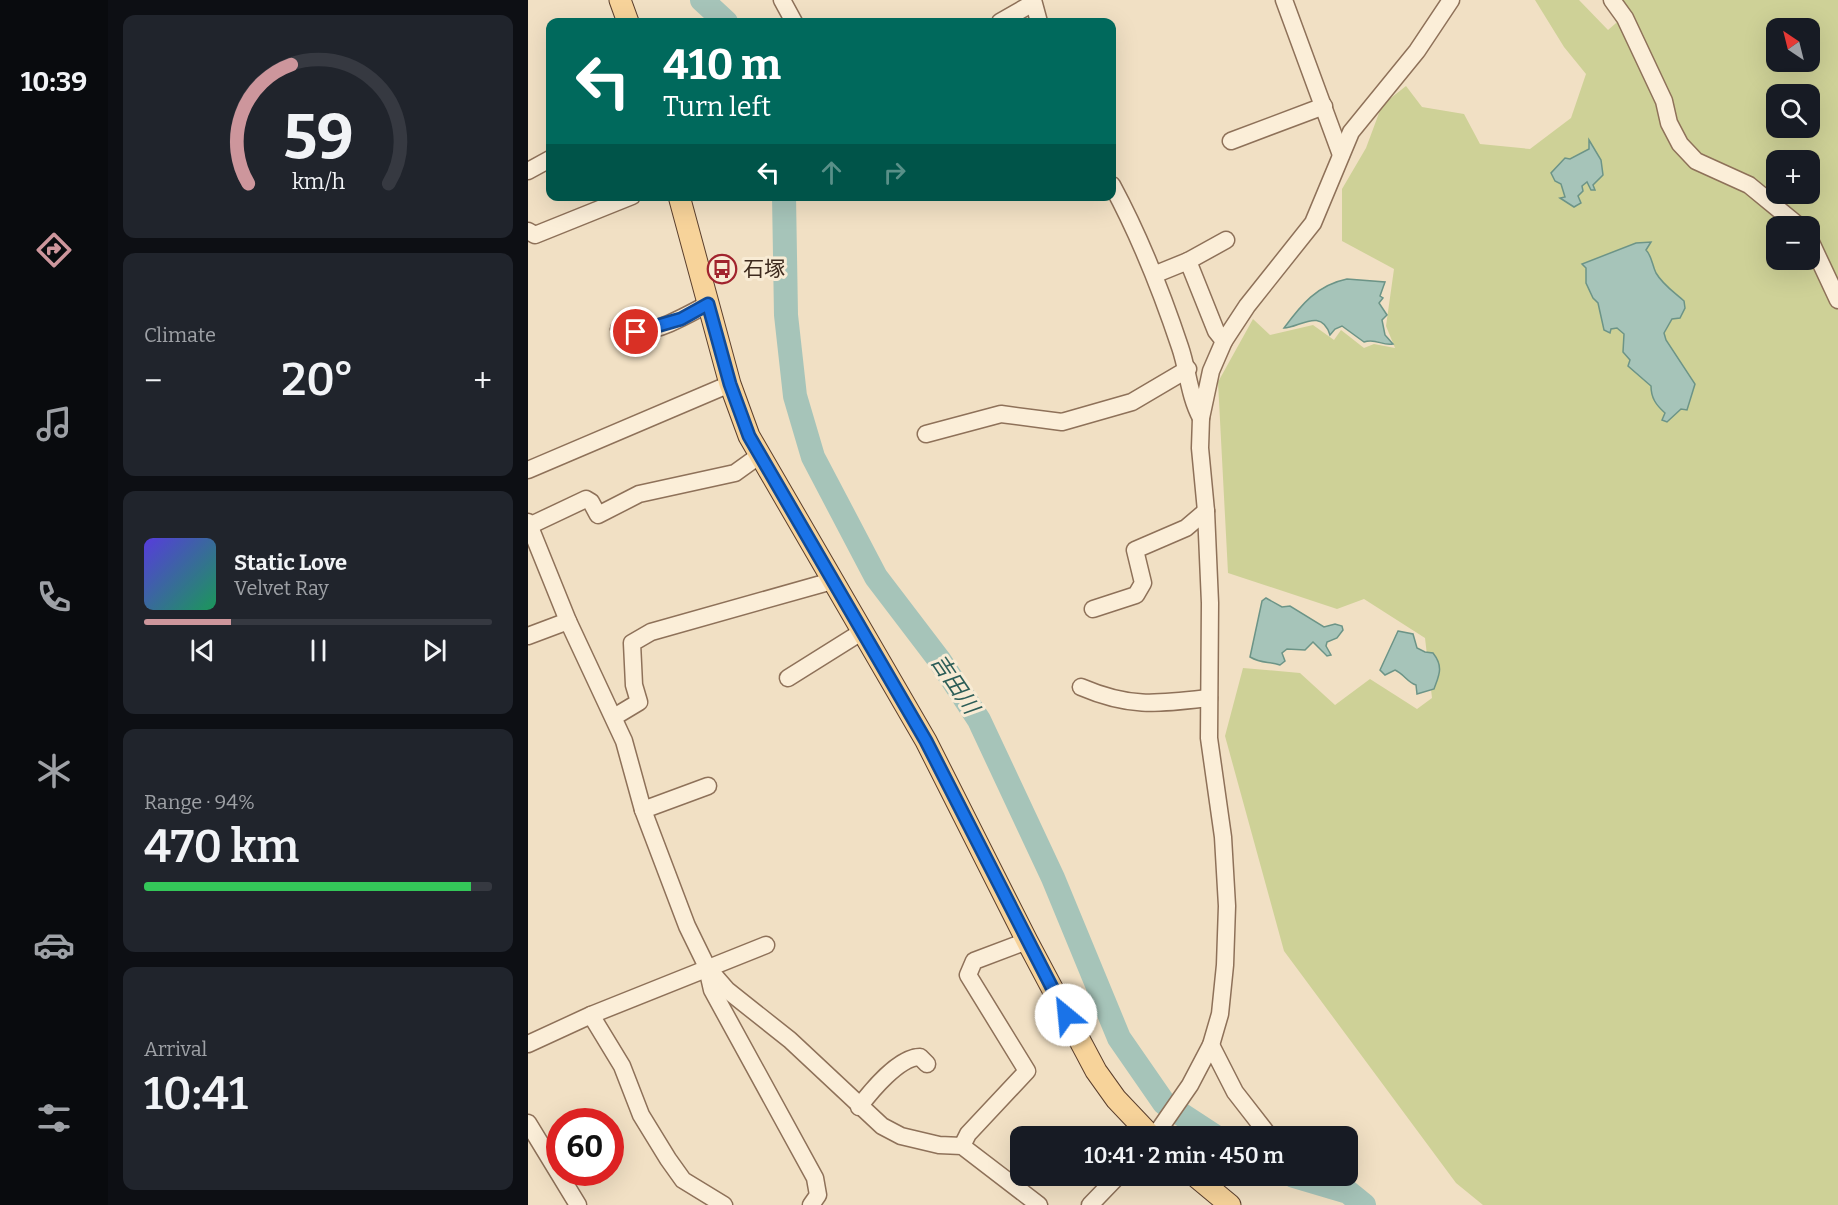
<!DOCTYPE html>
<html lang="en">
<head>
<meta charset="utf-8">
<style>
	body { margin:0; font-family:Bitter,"Noto Sans JP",serif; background:#20242c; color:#f1f3f6; height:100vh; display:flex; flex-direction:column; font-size:22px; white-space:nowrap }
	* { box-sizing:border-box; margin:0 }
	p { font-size:20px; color:#9ea1a6 }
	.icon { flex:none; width:33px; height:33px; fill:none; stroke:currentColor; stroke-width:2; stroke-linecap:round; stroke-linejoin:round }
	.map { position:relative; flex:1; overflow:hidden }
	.details { display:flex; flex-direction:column; gap:15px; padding:15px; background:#0d0f14; width:420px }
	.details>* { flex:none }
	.hud { position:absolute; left:18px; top:18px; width:570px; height:183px; border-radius:12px; box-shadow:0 6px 24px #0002; background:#00695c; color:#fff; overflow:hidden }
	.needle { width:39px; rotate:325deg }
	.fabs { position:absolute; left:1238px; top:18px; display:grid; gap:12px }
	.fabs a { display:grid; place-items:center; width:54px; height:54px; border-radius:12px; background:#171b24; box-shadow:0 6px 24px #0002; font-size:30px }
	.speed { position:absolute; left:18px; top:1108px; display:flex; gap:12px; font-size:30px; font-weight:700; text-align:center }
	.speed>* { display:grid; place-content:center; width:78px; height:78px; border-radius:50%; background:#171b24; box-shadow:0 6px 24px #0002; line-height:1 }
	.speed .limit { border:9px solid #d22; background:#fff; color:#111 }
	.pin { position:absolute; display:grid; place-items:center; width:51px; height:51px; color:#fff; margin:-26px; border:3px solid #fff; border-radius:50%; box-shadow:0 2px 6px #0007 }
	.me { position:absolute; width:66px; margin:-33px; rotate:332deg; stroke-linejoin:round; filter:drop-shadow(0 0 4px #0008) }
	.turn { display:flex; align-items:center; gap:21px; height:126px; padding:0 18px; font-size:27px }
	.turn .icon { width:78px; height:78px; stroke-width:2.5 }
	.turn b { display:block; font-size:42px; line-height:51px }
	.lanes { display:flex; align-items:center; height:57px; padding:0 18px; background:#0003; justify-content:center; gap:30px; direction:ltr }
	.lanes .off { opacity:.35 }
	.big { font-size:45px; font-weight:600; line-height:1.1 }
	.details .tile { flex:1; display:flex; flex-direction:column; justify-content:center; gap:9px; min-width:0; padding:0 21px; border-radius:12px; background:#20242c }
	.details .dial { align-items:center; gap:0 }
	.dial svg { height:156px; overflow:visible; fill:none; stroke:#363941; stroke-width:7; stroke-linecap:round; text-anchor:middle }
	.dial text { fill:#f1f3f6; stroke:none }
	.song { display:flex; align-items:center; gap:18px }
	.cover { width:72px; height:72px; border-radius:9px; background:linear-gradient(135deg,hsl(250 70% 55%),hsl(150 70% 35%)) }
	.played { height:6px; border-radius:3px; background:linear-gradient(90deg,#cd969c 25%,#363941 25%) }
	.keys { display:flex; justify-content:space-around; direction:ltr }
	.heat { display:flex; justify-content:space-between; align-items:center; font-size:33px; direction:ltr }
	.charge { height:9px; border-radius:4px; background:linear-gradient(90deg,#34c759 94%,#363941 0) }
	.trip { position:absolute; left:482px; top:1126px; width:348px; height:60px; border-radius:12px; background:#171b24; box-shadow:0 6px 24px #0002; font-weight:600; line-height:60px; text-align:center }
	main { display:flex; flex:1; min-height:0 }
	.tab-bar { display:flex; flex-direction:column; width:108px; justify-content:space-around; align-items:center; background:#090b0e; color:#9ea1a6 }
	.tab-bar .icon { width:42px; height:42px }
	.tab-bar .on { color:#cd969c }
	.tab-bar b { font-size:27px; color:#f1f3f6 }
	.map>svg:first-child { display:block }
	.green { fill:#ced197; fill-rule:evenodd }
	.water { fill:#a6c4b9; stroke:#6c9487; stroke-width:1.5 }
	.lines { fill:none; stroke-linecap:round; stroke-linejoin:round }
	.river { stroke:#a6c4b9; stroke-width:24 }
	.minor-casing { stroke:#8e7159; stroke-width:19 }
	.major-casing { stroke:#5b3f2d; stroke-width:23 }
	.minor { stroke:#fbeed8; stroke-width:16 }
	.major { stroke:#f7d39a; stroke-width:21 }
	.route-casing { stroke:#114b97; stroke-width:15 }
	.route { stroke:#1a73e8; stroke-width:10 }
	.labels { text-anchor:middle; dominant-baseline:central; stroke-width:6; stroke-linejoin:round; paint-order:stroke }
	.poi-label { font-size:21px; fill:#3d2a1e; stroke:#f8ebd4; text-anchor:start }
	.water-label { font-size:22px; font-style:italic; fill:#2c5d57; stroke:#f8ebd4 }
</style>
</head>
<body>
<main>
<nav class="tab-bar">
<b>10:39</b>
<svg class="icon on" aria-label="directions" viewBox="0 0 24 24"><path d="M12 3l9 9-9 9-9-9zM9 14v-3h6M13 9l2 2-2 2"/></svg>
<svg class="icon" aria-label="music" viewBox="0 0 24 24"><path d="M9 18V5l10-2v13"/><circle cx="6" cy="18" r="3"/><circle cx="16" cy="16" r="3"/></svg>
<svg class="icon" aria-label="phone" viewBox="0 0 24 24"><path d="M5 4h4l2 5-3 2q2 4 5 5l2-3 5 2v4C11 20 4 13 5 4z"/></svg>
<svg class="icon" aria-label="climate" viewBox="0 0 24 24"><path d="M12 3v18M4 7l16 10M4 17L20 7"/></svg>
<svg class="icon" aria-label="car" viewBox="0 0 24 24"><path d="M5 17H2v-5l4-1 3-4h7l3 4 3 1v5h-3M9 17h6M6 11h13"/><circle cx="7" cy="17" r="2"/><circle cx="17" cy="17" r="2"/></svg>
<svg class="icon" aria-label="filters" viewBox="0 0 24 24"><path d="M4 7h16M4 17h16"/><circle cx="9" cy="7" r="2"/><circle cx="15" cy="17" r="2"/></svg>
</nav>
<section class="details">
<div class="tile dial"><svg viewBox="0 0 100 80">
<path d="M14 69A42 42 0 1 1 86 69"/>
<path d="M14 69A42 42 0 0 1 36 8" stroke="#cd969c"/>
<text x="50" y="56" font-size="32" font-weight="700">59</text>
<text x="50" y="72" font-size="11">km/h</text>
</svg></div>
<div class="tile"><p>Climate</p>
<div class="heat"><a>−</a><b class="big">20°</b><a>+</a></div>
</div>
<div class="tile">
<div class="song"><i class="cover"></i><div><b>Static Love</b><p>Velvet Ray</p></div></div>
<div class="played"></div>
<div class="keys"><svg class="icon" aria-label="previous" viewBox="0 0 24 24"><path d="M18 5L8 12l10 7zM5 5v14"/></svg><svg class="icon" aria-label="pause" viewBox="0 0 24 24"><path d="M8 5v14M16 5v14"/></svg><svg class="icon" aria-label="next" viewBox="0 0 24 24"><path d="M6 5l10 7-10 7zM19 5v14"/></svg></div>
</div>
<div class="tile"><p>Range · 94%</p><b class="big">470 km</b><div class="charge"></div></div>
<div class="tile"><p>Arrival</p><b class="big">10:41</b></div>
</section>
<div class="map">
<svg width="1310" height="1205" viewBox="0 0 1310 1205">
	<rect width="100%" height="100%" fill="#f1e0c4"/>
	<path class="green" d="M 1007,0 L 1051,0 L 1080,30 L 1102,11 L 1094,0 L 1310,0 L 1310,1205 L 955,1205 L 928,1183 L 756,951 L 697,736 L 715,668 L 772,673 L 807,705 L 842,679 L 889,709 L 904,698 L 897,638 L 836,599 L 809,609 L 700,573 L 690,382 L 725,319 L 742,335 L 785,325 L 806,340 L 813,330 L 836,348 L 846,344 L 867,348 L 858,326 L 866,269 L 814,241 L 814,189 L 838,148 L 854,105 L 878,86 L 894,107 L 936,114 L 952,144 L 1002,149 L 1043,118 L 1058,74 L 1036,47 ZM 1248,28 L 1281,28 L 1281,62 L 1248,62 ZM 1248,94 L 1281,94 L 1281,128 L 1248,128 ZM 1248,160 L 1281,160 L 1281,194 L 1248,194 ZM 1248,226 L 1281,226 L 1281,260 L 1248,260 Z"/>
	<g class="water">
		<path d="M 1061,140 L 1073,160 L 1075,175 L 1065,185 L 1067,190 L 1063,190 L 1059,182 L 1054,186 L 1055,191 L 1050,196 L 1053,203 L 1046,207 L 1032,198 L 1037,197 L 1033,184 L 1027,181 L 1023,173 L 1037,158 L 1042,159 L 1061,149 Z"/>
		<path d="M 1123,242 L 1118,250 C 1124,256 1124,265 1128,273 C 1135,285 1146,292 1156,301 L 1157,308 L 1152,318 L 1144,319 L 1136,333 L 1138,340 L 1167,384 L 1159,410 L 1153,409 L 1139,422 L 1134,420 L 1137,413 C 1128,405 1123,398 1123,386 L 1100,366 L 1102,360 L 1095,352 L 1096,334 L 1089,328 L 1083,329 L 1082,333 L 1076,330 L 1070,303 L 1065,298 L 1058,283 L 1058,268 L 1054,264 L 1108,243 Z"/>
		<path d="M 819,279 L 857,282 L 852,296 L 855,298 L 851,303 L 859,315 L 854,320 L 857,335 L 865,344 C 854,346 848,338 836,342 L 814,326 L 807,329 L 802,335 C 793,307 771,328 756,328 C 773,305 789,285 819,279 Z"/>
		<path d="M 738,598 L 754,607 L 762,606 L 796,627 L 807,624 L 814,626 L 815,630 L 809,638 L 799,642 L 798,646 L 803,655 L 799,656 L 785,642 L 777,650 L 759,649 L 754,653 L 757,661 L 752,665 C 740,661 734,664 722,657 L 734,601 Z"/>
		<path d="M 870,631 L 885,634 L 889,648 L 897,652 L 905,653 C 916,667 911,675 906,689 L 889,694 L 888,685 C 879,682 876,674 867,670 L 857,675 L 852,670 Z"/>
	</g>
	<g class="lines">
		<g class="river">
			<path d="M 174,0 L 198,22"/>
			<path d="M 256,196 L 258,315 L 267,396 L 285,457 L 348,577 L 412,661 L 451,720 L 525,878 L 591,1038 L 636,1103 L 688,1137"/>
			<path d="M 766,1176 L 820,1192 L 836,1205"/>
		</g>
		<g class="minor-casing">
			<g id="minor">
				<path d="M 254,0 L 266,22"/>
				<path d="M 505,0 L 511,22"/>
				<path d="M 756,0 L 813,155"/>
				<path d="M 1084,0 L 1097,18 L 1136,101 L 1141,123 L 1152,144 L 1168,161 L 1221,185 L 1271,226"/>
				<path d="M 472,22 L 505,3"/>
				<path d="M 703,141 L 796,106"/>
				<path d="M 0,171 L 22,159"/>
				<path d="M 584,185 C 612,237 633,290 652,347 C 660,370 661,396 673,418"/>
				<path d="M 0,231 L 7,235 L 104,196"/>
				<path d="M 1281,238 L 1310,300"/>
				<path d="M 660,261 L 698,240"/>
				<path d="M 628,274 L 660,261 L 688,331 L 696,341"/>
				<path d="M 91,329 C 97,329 104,332 110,332 C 134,330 159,315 180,304"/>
				<path d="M 398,434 L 473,414 L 534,422 L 604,402 L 660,369"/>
				<path d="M 0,470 L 202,384"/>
				<path d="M 0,522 L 40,621 L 96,741 L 115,810 L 159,926 L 179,967 L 199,990 L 262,1040 L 354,1126 L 373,1136 L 411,1145 L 434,1146 L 511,1205"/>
				<path d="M 1,526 L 58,499 L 63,502 L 70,515 L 111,494 L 207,473 L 232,455"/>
				<path d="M 565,609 L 608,595 L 615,583 L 607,550 L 658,528 L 678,511"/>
				<path d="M 0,636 L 40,621"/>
				<path d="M 260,678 L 335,631"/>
				<path d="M 553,687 C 602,708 629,704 681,698"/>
				<path d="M 86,717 L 111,702 L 106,685 L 104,643 L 123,632 L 304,581"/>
				<path d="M 115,810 L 180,786"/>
				<path d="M 179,968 L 184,990 L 287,1178 L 290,1195 L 283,1205"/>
				<path d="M 63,1015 L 94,1066 L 113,1115 L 140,1159 L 155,1180 L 196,1205"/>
				<path d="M 0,1044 L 63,1015 L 238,945"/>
				<path d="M 683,1045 L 707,1092 L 742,1137"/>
				<path d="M 331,1107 C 343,1091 371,1057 392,1057 L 399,1064"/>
				<path d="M 0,1123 L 50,1205"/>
				<path d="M 626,1137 L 662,1085 L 683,1045 L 692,1014 L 697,965 L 699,906 L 695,837 L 681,738 L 682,603 L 678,511 L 672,448 L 673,418 L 683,371 L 696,341 L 719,306 L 785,223 L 823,132 L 889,51 L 923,0"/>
				<path d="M 434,1146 L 440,1134 L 499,1071 L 440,975 L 446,961 L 499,941"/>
				<path d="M 789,1176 L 790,1176"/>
				<path d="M 562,1205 L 590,1176"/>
			</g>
		</g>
		<g class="major-casing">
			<g id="major">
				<path d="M 92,0 L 100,22"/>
				<path d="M 151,196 L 202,384 L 221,436 L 398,741 L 499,941 L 568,1071 L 588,1099 L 624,1137"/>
				<path d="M 667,1176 L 702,1205"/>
			</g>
		</g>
		<use href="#minor" class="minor"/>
		<use href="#major" class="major"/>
	</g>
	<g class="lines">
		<g class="route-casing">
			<path id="route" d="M 108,332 L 153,319 L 180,304 L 202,384 L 221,436 L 398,741 L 538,1015"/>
		</g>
		<use href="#route" class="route"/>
	</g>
	<defs>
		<g id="bus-ring" transform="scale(1.5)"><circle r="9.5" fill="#f8ebd4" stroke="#a1242e" stroke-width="1.5"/><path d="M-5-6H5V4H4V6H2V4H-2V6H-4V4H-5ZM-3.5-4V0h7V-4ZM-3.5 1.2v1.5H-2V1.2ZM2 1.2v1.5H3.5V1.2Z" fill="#a1242e"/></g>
	</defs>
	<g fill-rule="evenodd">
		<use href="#bus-ring" x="194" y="269"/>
	</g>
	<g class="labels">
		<g class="poi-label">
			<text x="215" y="269">石塚</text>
		</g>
		<g class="water-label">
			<text transform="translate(427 684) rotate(56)">吉田川</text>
		</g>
	</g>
</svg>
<div class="fabs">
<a><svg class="needle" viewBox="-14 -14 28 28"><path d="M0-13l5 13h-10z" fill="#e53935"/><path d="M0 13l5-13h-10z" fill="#9ea1a6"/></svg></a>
<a><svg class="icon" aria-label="search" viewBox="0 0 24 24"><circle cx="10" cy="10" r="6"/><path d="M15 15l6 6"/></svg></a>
<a>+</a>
<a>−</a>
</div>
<div class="speed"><div class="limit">60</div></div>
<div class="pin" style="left:108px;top:332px;background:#d93025"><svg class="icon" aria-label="arrive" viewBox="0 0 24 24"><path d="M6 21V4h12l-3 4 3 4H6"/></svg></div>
<svg class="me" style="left:538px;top:1015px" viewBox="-20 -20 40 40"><circle r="19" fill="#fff"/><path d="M0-13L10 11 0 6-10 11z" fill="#1a73e8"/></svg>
<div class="trip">10:41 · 2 min · 450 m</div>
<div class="hud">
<div class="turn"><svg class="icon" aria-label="left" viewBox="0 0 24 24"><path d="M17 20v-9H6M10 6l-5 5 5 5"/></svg><div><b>410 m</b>Turn left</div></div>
<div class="lanes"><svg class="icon" aria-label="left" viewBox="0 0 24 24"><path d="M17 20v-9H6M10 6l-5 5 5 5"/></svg><svg class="icon off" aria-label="ahead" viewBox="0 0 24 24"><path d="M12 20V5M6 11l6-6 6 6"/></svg><svg class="icon off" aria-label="right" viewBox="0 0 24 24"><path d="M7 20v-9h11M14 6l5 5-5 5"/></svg></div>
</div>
</div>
</main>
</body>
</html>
